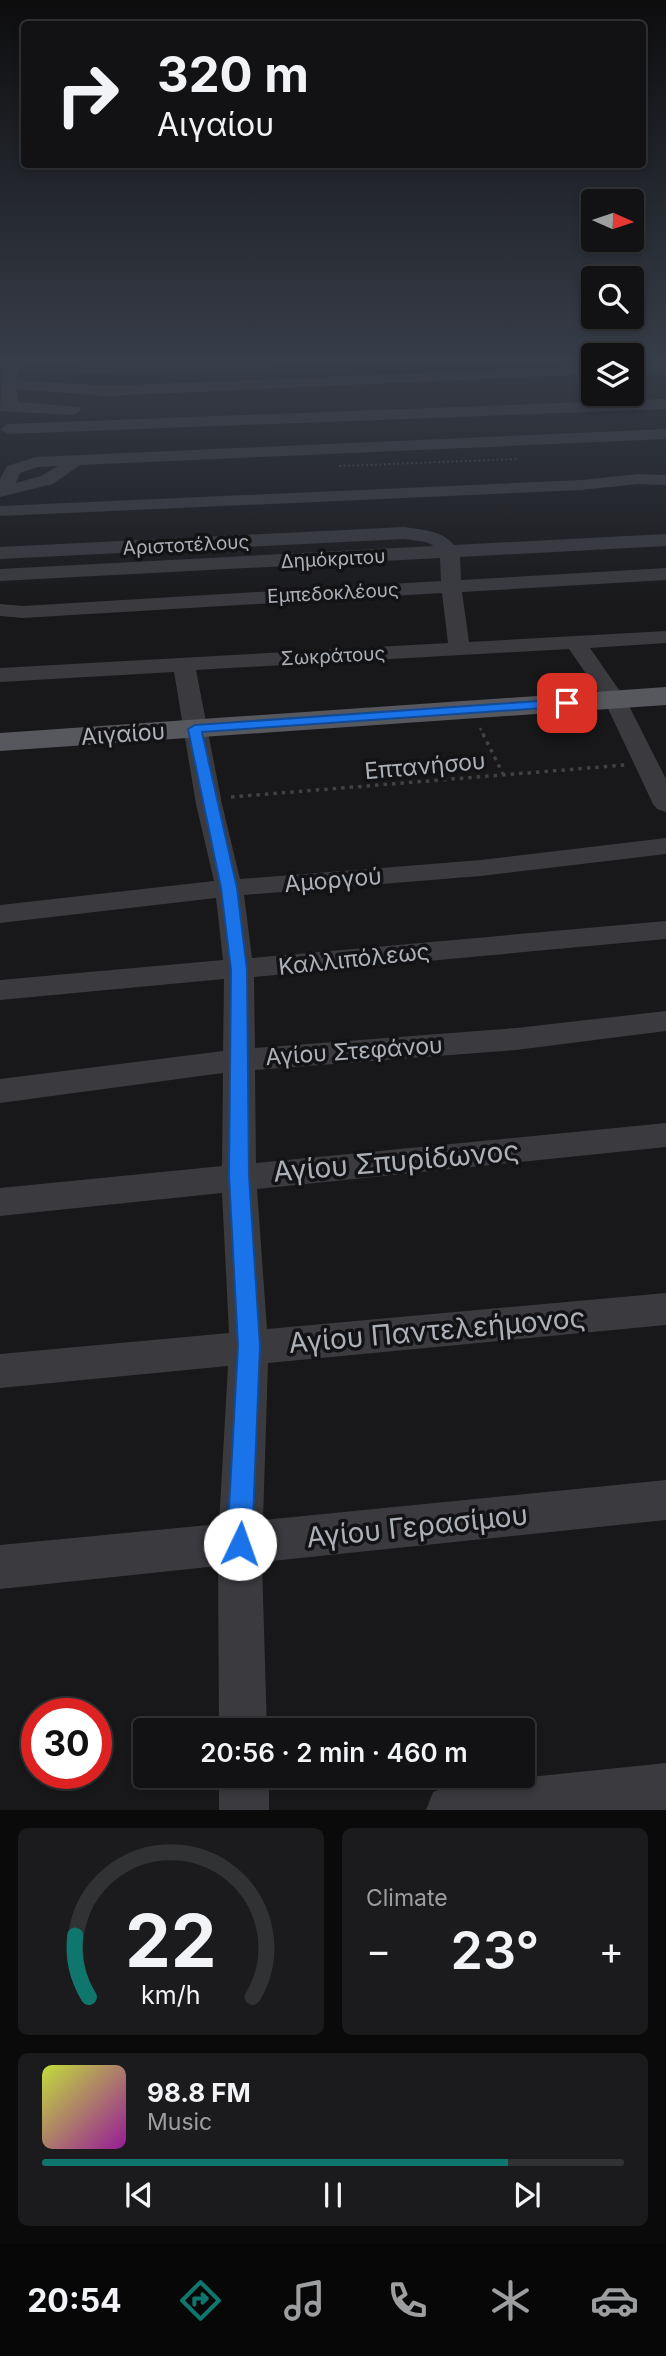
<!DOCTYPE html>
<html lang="en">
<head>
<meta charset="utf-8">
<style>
	body { margin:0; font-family:Inter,sans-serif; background:#1b1b1d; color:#f1f3f6; height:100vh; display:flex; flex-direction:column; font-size:26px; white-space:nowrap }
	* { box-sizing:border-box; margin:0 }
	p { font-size:23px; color:#9c9ea0 }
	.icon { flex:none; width:38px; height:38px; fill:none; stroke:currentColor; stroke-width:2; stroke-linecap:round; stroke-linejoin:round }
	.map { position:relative; height:1810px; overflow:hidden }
	.sheet { display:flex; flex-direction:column; gap:18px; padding:18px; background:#0a0a0b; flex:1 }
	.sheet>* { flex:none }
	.banner { position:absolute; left:21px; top:21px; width:625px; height:147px; border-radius:7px; box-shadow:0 4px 10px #0003,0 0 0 2px #313234; background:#121214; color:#f1f3f6; overflow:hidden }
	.needle { width:46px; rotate:93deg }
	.fabs { position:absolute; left:581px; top:189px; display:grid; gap:14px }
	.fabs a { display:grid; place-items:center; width:63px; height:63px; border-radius:7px; background:#121214; box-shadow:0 4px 10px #0003,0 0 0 2px #313234; font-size:35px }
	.speed { position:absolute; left:21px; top:1698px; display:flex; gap:14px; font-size:35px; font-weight:700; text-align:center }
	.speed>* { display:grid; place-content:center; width:91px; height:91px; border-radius:50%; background:#121214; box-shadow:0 4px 10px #0003,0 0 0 2px #313234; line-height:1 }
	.speed .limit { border:10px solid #d22; background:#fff; color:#111 }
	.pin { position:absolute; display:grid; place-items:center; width:60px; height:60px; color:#fff; margin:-30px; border-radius:14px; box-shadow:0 4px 10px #0006 }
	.me { position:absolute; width:77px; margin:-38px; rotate:3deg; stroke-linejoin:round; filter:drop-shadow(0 0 5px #0008) }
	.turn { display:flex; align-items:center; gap:24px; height:147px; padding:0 21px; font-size:32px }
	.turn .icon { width:91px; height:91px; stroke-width:2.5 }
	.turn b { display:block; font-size:49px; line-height:60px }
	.big { font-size:52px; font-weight:600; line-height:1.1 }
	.sheet .tile { flex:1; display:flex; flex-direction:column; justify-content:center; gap:10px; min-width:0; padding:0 24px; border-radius:10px; background:#1b1b1d }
	.sheet .dial { align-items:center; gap:0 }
	.dial svg { height:182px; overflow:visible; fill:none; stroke:#313234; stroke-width:7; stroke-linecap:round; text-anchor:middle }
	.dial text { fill:#f1f3f6; stroke:none }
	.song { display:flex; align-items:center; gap:21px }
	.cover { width:84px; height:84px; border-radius:10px; background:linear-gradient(135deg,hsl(70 70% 55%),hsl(300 70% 35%)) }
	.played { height:7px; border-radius:4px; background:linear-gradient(90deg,#0f766e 80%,#313234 80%) }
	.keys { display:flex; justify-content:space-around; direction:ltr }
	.heat { display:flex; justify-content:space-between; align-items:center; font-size:38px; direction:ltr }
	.sheet .tiles { flex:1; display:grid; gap:18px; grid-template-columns:1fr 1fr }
	.tile:last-child { grid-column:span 2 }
	.trip { position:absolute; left:133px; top:1718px; width:402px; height:70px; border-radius:7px; background:#121214; box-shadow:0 4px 10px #0003,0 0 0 2px #313234; font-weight:600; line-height:70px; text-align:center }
	.tab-bar { display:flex; height:112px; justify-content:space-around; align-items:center; background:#070708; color:#9c9ea0 }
	.tab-bar .icon { width:49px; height:49px }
	.tab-bar .active { color:#0f766e }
	.tab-bar b { font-size:32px; color:#f1f3f6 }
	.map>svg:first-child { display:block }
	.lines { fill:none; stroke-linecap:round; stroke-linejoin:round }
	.path-far2 { stroke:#404145; stroke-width:2; stroke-dasharray:2 2.5; stroke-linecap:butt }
	.path-far1 { stroke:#404145; stroke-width:2.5; stroke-dasharray:2.5 3.5; stroke-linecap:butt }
	.path { stroke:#404145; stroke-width:3.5; stroke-dasharray:3.5 5; stroke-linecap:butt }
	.minor { fill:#3a3a3f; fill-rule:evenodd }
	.major { fill:#56585d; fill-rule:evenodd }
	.route { fill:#1a73e8; stroke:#114b97; stroke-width:2 }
	.labels { text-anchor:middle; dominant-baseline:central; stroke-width:7; stroke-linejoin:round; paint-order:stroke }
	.far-street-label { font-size:19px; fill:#acb0b8; stroke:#131315 }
	.street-label { font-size:23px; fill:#acb0b8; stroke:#131315 }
	.near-street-label { font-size:28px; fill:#acb0b8; stroke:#131315 }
</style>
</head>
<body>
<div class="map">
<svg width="666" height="1810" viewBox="0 0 666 1810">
	<rect width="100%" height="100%" fill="#18181a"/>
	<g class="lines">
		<path class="path-far2" d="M 339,466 L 518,459"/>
		<path class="path-far1" d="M 480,728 L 484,736"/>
		<g class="path">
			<path d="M 483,734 L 503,774"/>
			<path d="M 231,797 L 625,765"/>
		</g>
		<g class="minor">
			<path d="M 6,357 L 20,357 L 17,380 L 106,386 L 593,366 L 593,374 L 106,396 L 17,389 L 18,402 L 79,407 L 81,410 L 73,415 L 0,411 L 2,375 Z"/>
			<path d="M 309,357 L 413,357 L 406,361 L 83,374 L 76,370 L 83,366 Z"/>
			<path d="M 666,363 L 666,371 L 632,372 L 632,364 Z"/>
			<path d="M 666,399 L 666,409 L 8,434 L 0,429 L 8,424 Z"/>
			<path d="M 666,429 L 666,439 L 80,465 L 53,484 L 0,497 L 0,479 L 7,466 L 36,457 ZM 58,466 L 41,476 L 16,483 L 20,473 L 38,467 Z"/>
			<path d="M 638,474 L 666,475 L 666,485 L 638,484 L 581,490 L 0,516 L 0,506 L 581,480 Z"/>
			<path d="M 404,527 C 423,530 441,530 454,545 L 666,534 L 666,546 L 460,557 L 461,580 L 666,568 L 666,580 L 462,592 L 469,642 L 666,631 L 666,643 L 590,648 L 626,700 L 666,779 L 666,812 L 657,809 L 653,804 L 604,700 L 569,649 L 196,670 L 222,804 L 240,879 L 481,860 L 666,838 L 666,854 L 481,876 L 244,895 L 252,958 L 666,921 L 666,939 L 254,977 L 255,1048 L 516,1028 L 666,1011 L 666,1031 L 516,1050 L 255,1070 L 256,1163 L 666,1123 L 666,1147 L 257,1189 L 267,1329 L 666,1293 L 666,1325 L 268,1363 L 263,1520 L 666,1480 L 666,1520 L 262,1562 L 267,1731 L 219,1731 L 218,1566 L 0,1589 L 0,1545 L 219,1524 L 228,1366 L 0,1388 L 0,1354 L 229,1333 L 222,1193 L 0,1216 L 0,1188 L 222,1166 L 223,1073 L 0,1103 L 0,1079 L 223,1051 L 224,979 L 0,1000 L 0,980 L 223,960 L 216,898 L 0,923 L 0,905 L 214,881 L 196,804 L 174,672 L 0,682 L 0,668 L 448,643 L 442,593 L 23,618 L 0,616 L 0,604 L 23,606 L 441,581 L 440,558 L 0,581 L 0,569 L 434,546 L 426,542 L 404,539 L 0,559 L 0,547 Z"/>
			<path d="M 666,1763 L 666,1810 L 426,1810 L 433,1792 L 451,1785 Z"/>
			<rect x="219" y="1776" width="50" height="34"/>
		</g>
		<path class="major" d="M 666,687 L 666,705 L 0,751 L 0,733 Z"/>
	</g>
	<linearGradient id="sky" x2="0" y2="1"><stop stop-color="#0d0d0e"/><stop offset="0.59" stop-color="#373d49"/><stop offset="1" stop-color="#373d49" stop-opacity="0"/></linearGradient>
	<rect width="666" height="610" fill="url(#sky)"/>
	<path class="route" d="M 567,699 L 572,701 L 572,706 L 202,732 L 237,888 L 247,970 L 249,1176 L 260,1346 L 252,1544 L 249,1553 L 240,1556 L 231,1553 L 227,1544 L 238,1346 L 229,1176 L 231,970 L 221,888 L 188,729 L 195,725 Z"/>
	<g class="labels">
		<g class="far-street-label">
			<text transform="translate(186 545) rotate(-3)">Αριστοτέλους</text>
			<text transform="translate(333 559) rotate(-3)">Δημόκριτου</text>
			<text transform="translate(333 593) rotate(-3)">Εμπεδοκλέους</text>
			<text transform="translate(333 656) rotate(-3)">Σωκράτους</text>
		</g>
		<g class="street-label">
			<text transform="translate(123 734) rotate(-4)">Αιγαίου</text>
			<text transform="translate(425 766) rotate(-5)">Επτανήσου</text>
			<text transform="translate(333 880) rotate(-5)">Αμοργού</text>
			<text transform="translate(354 959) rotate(-6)">Καλλιπόλεως</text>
			<text transform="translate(354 1051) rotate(-4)">Αγίου Στεφάνου</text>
		</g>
		<g class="near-street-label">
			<text transform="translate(396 1161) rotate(-5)">Αγίου Σπυρίδωνος</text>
			<text transform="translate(437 1330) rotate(-5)">Αγίου Παντελεήμονος</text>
			<text transform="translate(417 1526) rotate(-6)">Αγίου Γερασίμου</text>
		</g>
	</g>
</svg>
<div class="fabs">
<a><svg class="needle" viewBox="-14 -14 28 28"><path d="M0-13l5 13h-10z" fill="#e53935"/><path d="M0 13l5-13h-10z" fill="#9c9ea0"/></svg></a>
<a><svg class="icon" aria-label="search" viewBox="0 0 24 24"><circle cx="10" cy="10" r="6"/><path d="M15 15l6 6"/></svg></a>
<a><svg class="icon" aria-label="layers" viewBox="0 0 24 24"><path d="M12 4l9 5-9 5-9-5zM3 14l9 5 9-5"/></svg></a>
</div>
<div class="speed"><div class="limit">30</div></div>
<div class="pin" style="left:567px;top:703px;background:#d93025"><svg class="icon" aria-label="arrive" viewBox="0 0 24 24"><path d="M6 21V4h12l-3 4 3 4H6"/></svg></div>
<svg class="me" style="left:240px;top:1544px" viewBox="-20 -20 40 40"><circle r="19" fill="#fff"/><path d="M0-13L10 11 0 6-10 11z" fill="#1a73e8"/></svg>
<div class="trip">20:56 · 2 min · 460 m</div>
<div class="banner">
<div class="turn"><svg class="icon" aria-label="right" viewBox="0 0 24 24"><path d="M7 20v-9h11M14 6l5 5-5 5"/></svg><div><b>320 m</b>Αιγαίου</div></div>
</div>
</div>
<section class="sheet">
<div class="tiles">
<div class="tile dial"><svg viewBox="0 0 100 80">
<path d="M14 69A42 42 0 1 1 86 69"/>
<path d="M14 69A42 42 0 0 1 8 42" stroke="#0f766e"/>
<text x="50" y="56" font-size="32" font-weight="700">22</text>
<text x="50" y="72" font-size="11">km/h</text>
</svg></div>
<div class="tile"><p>Climate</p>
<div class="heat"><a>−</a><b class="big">23°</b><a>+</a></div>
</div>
<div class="tile">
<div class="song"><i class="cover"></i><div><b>98.8 FM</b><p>Music</p></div></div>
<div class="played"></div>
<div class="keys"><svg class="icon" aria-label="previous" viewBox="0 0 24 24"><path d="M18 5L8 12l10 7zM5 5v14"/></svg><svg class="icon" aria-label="pause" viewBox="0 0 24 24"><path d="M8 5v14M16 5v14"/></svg><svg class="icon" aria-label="next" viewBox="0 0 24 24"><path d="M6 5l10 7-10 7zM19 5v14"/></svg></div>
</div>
</div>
</section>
<nav class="tab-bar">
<b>20:54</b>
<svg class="icon active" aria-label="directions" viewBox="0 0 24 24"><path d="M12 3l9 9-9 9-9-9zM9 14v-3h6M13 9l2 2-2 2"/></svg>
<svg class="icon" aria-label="music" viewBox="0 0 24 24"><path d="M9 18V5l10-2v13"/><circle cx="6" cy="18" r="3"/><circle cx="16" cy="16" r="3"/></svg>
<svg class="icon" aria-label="phone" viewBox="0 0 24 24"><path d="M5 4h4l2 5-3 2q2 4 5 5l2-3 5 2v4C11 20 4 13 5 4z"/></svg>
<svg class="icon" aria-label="climate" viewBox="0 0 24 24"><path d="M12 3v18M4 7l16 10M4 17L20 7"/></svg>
<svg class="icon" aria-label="car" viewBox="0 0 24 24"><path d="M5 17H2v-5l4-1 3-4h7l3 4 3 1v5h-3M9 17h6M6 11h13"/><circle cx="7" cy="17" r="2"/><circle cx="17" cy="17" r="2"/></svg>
</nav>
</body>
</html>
